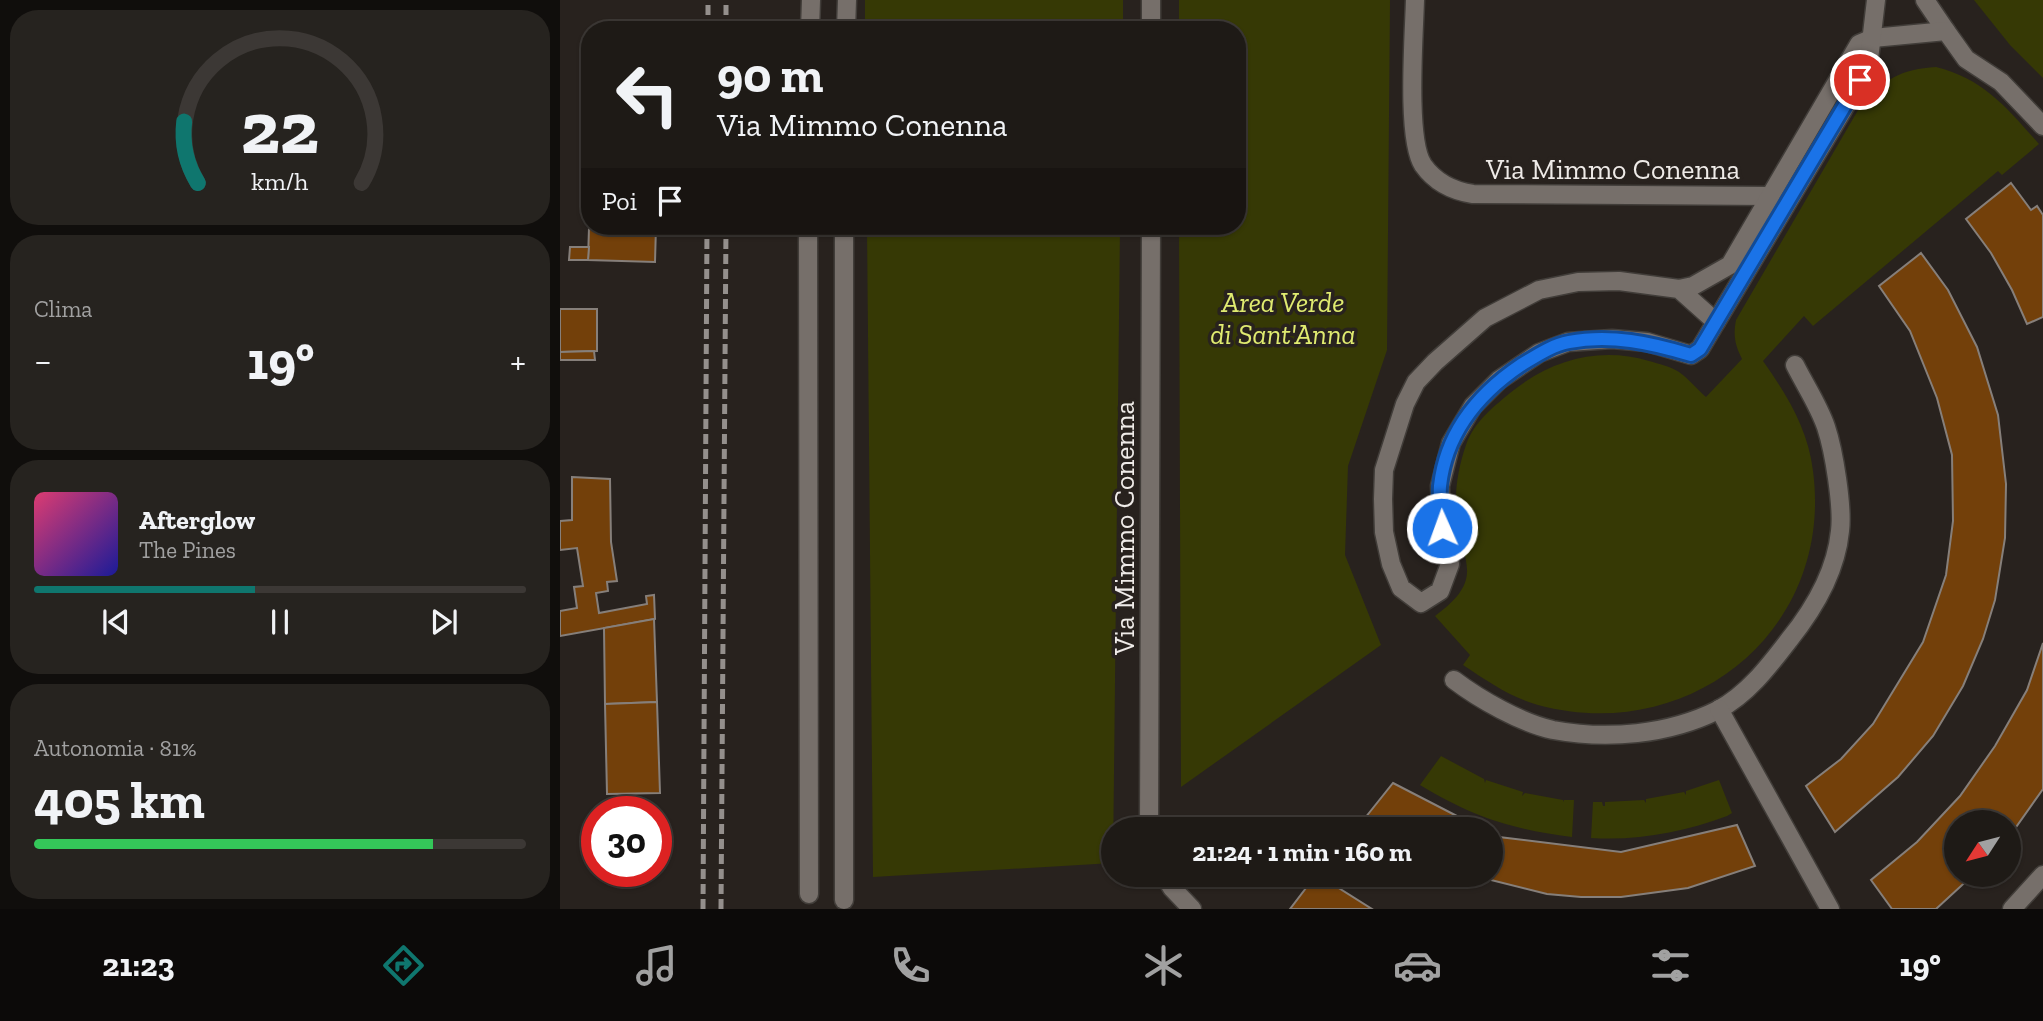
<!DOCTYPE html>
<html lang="it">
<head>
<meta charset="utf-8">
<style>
	body { margin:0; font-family:"Zilla Slab",serif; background:#26231f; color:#f1f3f6; height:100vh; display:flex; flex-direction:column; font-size:26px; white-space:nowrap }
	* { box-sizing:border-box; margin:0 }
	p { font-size:23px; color:#a1a1a1 }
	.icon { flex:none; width:38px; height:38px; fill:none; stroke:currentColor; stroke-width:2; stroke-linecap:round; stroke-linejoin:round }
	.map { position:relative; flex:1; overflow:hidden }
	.drawer { display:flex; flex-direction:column; gap:10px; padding:10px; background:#100e0c; width:560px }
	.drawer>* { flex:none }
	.top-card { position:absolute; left:21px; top:21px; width:665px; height:214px; border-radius:28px; box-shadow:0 2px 5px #0004,0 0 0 2px #3c3835; background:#1e1a16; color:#f1f3f6; overflow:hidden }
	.needle { width:46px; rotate:234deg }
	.buttons { position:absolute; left:1384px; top:810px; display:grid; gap:14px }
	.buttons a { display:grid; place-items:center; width:77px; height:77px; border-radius:50%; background:#1e1a16; box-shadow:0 2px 5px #0004,0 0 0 2px #3c3835; font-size:35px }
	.speed { position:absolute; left:21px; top:796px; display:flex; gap:14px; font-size:35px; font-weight:700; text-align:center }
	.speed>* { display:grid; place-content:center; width:91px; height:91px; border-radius:50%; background:#1e1a16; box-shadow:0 2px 5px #0004,0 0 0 2px #3c3835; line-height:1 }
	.speed .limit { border:10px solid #d22; background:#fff; color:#111 }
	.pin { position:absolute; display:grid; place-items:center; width:60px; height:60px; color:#fff; margin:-30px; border:4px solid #fff; border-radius:50%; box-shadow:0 2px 7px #0007 }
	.me { position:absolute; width:77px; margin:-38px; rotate:358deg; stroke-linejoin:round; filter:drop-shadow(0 0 5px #0008) }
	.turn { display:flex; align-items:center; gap:24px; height:147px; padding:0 21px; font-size:32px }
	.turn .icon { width:91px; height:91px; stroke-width:2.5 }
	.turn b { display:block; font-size:49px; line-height:60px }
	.then { display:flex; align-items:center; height:66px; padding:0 21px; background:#0003; gap:14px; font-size:26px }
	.big { font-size:52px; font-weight:700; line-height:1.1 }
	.drawer .card { flex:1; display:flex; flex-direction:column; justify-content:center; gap:10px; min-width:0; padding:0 24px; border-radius:28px; background:#26231f }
	.drawer .dial { align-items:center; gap:0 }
	.dial svg { height:182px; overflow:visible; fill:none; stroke:#3c3835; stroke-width:7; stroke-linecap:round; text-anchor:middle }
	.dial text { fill:#f1f3f6; stroke:none }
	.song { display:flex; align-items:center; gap:21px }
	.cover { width:84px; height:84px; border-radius:10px; background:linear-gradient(135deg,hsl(340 70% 55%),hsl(240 70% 35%)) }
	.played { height:7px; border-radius:4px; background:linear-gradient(90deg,#0f766e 45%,#3c3835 45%) }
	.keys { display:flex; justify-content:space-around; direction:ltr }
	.heat { display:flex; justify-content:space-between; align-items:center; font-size:38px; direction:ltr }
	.charge { height:10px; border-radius:5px; background:linear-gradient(90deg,#34c759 81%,#3c3835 0) }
	.trip { position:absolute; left:541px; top:817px; width:402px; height:70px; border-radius:35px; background:#1e1a16; box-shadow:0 2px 5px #0004,0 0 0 2px #3c3835; font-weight:700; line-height:70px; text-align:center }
	.tabs { display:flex; height:112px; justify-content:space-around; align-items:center; background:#0c0a09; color:#a1a1a1 }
	.tabs .icon { width:49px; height:49px }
	.tabs .selected { color:#0f766e }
	.tabs b { font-size:32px; color:#f1f3f6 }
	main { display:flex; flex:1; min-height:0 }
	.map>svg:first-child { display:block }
	.green { fill:#363905 }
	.building { fill:#73400a; stroke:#867f7a; stroke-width:2 }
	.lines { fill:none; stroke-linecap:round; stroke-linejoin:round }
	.minor-casing { stroke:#413d39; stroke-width:21 }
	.minor { stroke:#766f6a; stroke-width:18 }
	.rail { stroke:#948f8c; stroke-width:5; stroke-dasharray:10 5; stroke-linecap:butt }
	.route-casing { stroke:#114b97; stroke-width:18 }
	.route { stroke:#1a73e8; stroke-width:12 }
	.labels { text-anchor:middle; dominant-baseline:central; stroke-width:7; stroke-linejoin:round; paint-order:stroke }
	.street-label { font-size:28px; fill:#efebe8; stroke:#28221e }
	.park-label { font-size:28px; font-style:italic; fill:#e0eb70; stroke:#28221e }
</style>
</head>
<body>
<main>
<section class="drawer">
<div class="card dial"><svg viewBox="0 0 100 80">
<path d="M14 69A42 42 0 1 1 86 69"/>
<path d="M14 69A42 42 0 0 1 8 42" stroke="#0f766e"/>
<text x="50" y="56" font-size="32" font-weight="700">22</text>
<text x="50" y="72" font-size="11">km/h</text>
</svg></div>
<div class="card"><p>Clima</p>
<div class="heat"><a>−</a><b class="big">19°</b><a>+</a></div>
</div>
<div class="card">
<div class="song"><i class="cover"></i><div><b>Afterglow</b><p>The Pines</p></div></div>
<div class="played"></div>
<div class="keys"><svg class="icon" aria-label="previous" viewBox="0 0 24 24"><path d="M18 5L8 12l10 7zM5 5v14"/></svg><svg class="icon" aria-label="pause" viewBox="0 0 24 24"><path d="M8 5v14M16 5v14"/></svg><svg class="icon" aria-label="next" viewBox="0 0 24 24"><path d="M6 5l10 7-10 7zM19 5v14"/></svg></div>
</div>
<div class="card"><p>Autonomia · 81%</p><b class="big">405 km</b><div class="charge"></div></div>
</section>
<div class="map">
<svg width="1483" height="909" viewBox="0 0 1483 909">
	<rect width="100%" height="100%" fill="#28221e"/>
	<g class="green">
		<rect x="305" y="0" width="258" height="30"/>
		<path d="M 619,0 L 830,0 L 827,350 L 788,466 L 785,555 L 821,645 L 621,787 L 619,226 L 677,226 L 677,30 L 619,30 Z"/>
		<path d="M 1414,0 L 1483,0 L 1483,78 L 1450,45 Z"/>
		<path d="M 1376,67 C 1424,79 1447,108 1479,144 L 1442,175 L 1438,171 L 1253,326 L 1244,316 L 1203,361 C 1227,395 1248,429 1253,471 C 1274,630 1130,746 978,705 C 950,697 927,681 903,665 L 910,655 L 875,616 C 930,576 898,560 896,508 C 895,487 899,465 906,445 C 914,422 932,408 950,393 C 990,360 1039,346 1089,361 C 1099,364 1110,366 1119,372 C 1129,379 1137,389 1146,397 L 1182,359 C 1175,345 1173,336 1176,320 L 1301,105 C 1325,79 1341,69 1376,67 Z"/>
		<path d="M 307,226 L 560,226 L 553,863 L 313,877 Z"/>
		<path d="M 881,756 L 924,779 L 925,783 L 926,780 L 963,792 L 962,796 L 965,793 L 1003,800 L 1003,802 L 1004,800 L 1014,800 L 1012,837 C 951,829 913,817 860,785 Z"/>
		<path d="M 1159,780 L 1172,813 L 1167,816 C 1124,832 1078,841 1031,838 L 1033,802 L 1042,802 L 1043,806 L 1045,806 L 1045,802 L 1084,800 L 1086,803 L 1086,799 L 1124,792 L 1126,795 L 1126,791 Z"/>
	</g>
	<g class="building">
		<path d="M 1451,183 L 1471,210 L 1477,206 L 1483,215 L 1483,317 L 1467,324 L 1452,290 L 1431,253 L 1406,219 Z"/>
		<path d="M 63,226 L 96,226 L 95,262 L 28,260 L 29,228 L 63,228 Z"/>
		<path d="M 10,247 L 29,247 L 28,260 L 9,260 Z"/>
		<path d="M 1361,253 L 1388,290 L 1417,347 L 1438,415 L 1446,484 L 1445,538 L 1435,600 L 1423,639 L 1403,686 L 1373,736 L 1338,777 L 1275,832 L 1246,786 L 1281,759 L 1313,724 L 1363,642 L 1386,575 L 1393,521 L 1392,455 L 1377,398 L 1350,331 L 1319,286 Z"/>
		<path d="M 0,309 L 37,309 L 37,351 L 0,352 Z"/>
		<path d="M 34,351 L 35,360 L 0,360 L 0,352 Z"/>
		<path d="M 12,477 L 50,479 L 51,542 L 57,581 L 47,582 L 48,591 L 36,593 L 39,613 L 87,604 L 86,596 L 94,595 L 95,619 L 0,636 L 0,611 L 17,608 L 14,587 L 23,586 L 17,548 L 0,550 L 0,521 L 12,520 Z"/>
		<path d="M 94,619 L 97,702 L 45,704 L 44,628 Z"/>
		<path d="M 1483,643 L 1483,789 L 1449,837 L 1449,822 L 1396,822 L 1396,875 L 1413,875 L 1376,909 L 1332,909 L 1311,880 L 1357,842 L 1400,796 L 1435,746 L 1467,690 Z"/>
		<path d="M 97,702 L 100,793 L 47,794 L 45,704 Z"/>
		<path d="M 833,783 L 924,830 L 821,830 L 805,818 Z"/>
		<path d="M 1177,825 L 1195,866 L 1128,888 L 1061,897 L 1021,897 L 987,894 L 911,875 L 931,875 L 931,833 L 939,837 L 1061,852 Z"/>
		<path d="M 756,875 L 758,875 L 812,909 L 730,909 Z"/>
	</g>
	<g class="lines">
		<g class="minor-casing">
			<g id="minor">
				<path d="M 855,0 C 854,36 846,139 863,165 C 875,182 893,191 913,194 L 1210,196"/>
				<path d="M 1365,0 L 1386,31"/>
				<path d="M 250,30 L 251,0"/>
				<path d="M 286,30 L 287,0"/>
				<path d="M 591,30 L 591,0"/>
				<path d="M 248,226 L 249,894"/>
				<path d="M 284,226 L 284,900"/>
				<path d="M 1119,289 L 1156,322 L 1140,349 L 1131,355 L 1087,342 L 1052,339 L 1008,342 L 979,353 L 939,380 L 913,406 L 891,443 L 880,486 L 882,528 L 890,564 L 880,591 L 861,603 L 841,588 L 831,564 L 824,532 L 823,499 L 824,470 L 845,404 L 856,382 L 875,362 L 925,318 L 979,290 L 1018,282 L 1059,281 L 1119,289 L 1133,286 L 1170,265 L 1299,44 L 1313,38 L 1386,31 L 1406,59 L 1441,82 L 1483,126"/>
				<path d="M 1156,322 L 1308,68 L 1316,0"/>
				<path d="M 894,680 C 919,699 961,723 993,730 C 1047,740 1108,735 1158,710 C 1188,694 1209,666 1229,640 C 1254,609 1276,572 1280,531 C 1283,507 1274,451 1266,427 C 1259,406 1245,385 1235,365"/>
				<path d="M 1159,709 L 1270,909"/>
				<path d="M 589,830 L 591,226"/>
				<path d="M 604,875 L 612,888 L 632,909"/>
				<path d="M 1452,909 L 1483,875"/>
			</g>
		</g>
		<use href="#minor" class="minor"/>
		<g class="rail">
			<path d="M 148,30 L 148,0"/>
			<path d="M 166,30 L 166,0"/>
			<path d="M 143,909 L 147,226"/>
			<path d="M 161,909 L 166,226"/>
		</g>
	</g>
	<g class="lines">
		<g class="route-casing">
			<path id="route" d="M 882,528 C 881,515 879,499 880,486 C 886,432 918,394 961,365 C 976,356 992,345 1009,342 C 1051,334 1091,343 1131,355 L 1140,349 L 1300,80"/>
		</g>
		<use href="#route" class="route"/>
	</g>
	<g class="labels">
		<g class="street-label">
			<text x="1053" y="169">Via Mimmo Conenna</text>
			<text transform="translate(564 528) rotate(-90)">Via Mimmo Conenna</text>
		</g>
		<g class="park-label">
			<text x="723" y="302">Area Verde<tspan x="723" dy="32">di Sant'Anna</tspan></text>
		</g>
	</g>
</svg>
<div class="buttons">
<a><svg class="needle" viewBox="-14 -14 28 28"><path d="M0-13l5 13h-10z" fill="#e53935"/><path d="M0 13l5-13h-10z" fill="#a1a1a1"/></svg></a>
</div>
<div class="speed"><div class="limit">30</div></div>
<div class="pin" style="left:1300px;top:80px;background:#d93025"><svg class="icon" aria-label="arrive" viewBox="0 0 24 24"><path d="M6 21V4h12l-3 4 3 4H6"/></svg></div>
<svg class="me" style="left:882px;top:528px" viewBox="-20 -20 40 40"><circle r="17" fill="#1a73e8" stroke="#fff" stroke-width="3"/><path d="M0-11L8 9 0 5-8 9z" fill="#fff"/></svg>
<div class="trip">21:24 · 1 min · 160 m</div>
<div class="top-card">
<div class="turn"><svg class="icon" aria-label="left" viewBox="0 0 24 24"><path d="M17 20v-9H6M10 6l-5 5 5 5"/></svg><div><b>90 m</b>Via Mimmo Conenna</div></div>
<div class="then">Poi<svg class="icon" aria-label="arrive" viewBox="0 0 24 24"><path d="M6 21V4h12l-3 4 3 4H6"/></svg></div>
</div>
</div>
</main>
<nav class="tabs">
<b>21:23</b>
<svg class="icon selected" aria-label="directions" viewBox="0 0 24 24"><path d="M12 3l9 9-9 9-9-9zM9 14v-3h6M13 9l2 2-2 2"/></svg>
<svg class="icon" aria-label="music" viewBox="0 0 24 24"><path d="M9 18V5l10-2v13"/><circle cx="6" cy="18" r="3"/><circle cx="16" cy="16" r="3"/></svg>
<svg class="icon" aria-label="phone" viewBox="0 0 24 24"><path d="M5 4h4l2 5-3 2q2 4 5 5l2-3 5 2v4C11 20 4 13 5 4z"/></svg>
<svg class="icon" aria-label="climate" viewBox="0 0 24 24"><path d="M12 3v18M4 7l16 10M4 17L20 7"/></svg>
<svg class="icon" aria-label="car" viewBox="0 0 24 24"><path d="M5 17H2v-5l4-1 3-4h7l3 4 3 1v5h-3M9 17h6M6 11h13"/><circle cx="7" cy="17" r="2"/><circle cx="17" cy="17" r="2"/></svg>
<svg class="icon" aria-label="filters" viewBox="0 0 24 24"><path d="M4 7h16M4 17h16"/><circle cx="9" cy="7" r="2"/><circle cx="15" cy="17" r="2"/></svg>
<b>19°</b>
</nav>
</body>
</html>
